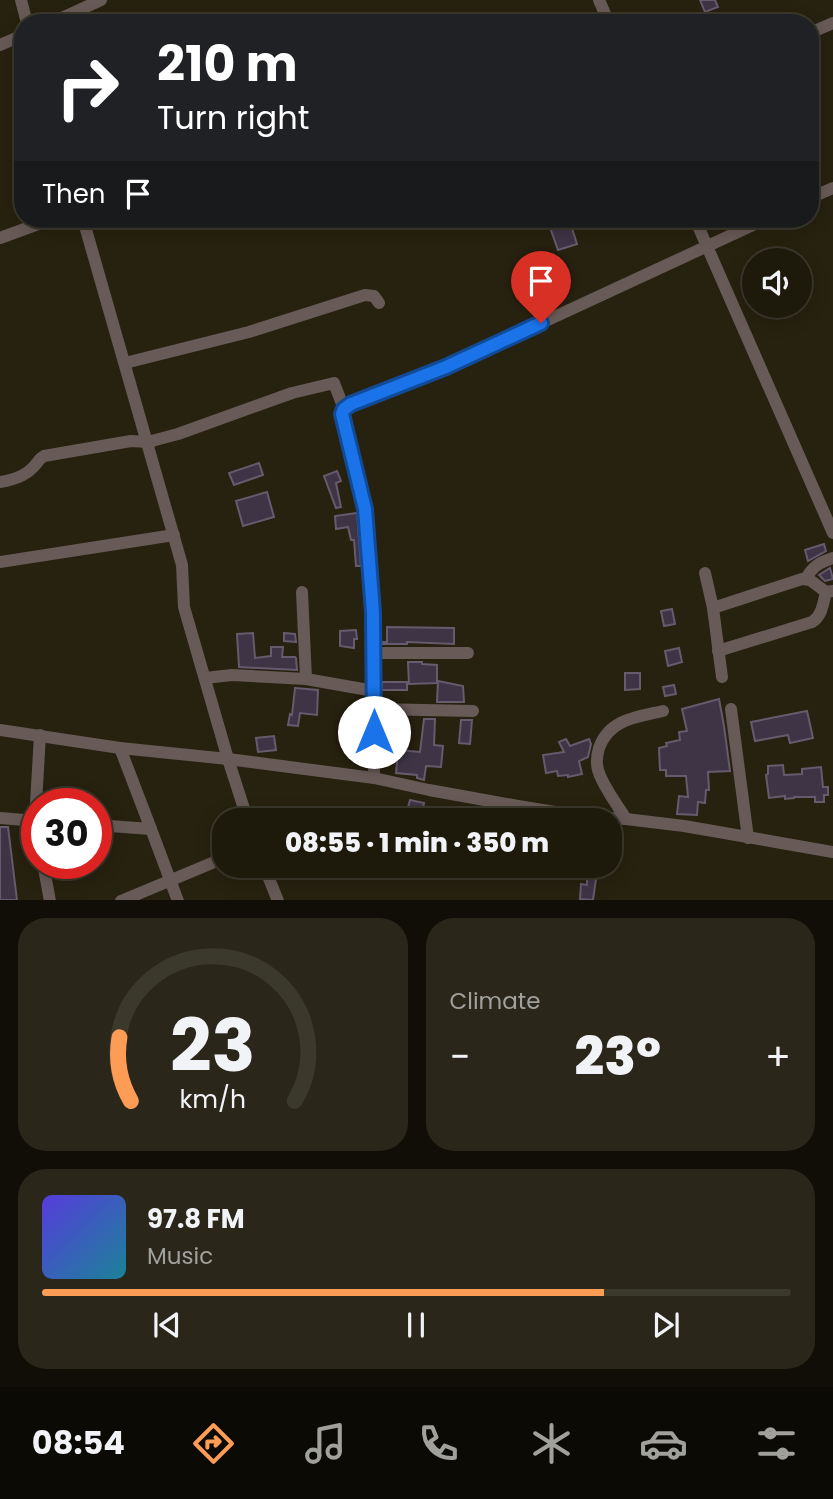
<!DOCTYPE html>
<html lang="en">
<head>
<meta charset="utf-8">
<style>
	body { margin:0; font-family:Poppins,sans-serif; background:#2a2619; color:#f1f3f6; height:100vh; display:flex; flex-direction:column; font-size:26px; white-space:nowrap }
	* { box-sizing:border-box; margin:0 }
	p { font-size:23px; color:#a0a09d }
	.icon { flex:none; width:38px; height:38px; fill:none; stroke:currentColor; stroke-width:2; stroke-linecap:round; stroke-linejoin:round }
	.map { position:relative; height:900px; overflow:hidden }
	.drawer { display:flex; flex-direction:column; gap:18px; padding:18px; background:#100e06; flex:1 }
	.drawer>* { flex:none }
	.banner { position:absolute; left:14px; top:14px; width:805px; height:214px; border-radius:28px; box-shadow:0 4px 18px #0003,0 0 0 2px #3b382c; background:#202124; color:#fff; overflow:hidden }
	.tools { position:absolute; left:742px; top:248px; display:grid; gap:14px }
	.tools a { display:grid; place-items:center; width:70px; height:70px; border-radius:50%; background:#1d190b; box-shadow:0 4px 18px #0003,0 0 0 2px #3b382c; font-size:35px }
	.speed { position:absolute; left:21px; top:788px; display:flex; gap:14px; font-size:35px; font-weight:700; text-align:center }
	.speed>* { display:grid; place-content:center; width:91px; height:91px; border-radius:50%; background:#1d190b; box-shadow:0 4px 18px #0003,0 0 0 2px #3b382c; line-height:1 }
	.speed .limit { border:10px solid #d22; background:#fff; color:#111 }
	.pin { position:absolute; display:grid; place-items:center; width:60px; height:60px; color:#fff; margin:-72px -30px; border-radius:50% 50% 50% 0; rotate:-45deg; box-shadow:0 0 7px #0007 }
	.pin .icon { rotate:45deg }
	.me { position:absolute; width:77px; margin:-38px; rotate:0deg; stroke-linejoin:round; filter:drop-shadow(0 0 5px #0008) }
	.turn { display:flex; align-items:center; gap:24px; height:147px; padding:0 28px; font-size:32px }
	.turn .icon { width:91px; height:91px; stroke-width:2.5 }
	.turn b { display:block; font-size:49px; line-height:60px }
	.then { display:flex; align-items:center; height:66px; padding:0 28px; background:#0003; gap:14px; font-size:26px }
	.big { font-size:52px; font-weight:800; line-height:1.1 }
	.drawer .card { flex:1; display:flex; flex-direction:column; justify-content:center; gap:10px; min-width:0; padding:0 24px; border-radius:28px; background:#2a2619 }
	.drawer .dial { align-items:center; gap:0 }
	.dial svg { height:182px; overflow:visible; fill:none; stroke:#3b382c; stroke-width:7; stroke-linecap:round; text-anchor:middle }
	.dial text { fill:#f1f3f6; stroke:none }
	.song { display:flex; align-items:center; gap:21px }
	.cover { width:84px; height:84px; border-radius:10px; background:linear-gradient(135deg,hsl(250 70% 55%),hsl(190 70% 35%)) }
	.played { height:7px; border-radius:4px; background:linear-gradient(90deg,#fd9d55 75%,#3b382c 75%) }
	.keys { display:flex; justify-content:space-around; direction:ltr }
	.heat { display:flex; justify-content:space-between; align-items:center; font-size:38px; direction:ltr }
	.drawer .tiles { flex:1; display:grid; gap:18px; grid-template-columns:1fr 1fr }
	.card:last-child { grid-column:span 2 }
	.trip { position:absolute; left:212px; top:808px; width:410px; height:70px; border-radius:28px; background:#1d190b; box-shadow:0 4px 18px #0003,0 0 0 2px #3b382c; font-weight:800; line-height:70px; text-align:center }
	.dock { display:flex; height:112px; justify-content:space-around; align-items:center; background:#0c0a04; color:#a0a09d }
	.dock .icon { width:49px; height:49px }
	.dock .selected { color:#fd9d55 }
	.dock b { font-size:32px; color:#f1f3f6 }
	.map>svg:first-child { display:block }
	.building { fill:#3e3445; stroke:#665a6d; stroke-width:2 }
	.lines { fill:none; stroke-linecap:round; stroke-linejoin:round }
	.minor { stroke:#685a57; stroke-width:12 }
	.route-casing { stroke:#114b97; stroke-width:18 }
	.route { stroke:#1a73e8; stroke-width:12 }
</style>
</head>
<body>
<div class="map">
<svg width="833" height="901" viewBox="0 0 833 901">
	<rect width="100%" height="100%" fill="#27210f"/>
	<g class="building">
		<path d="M 700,0 L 715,0 L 718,7 L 705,12 Z"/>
		<path d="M 547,219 L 569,219 L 577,244 L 558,250 Z"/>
		<path d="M 259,463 L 263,475 L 234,485 L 229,473 Z"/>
		<path d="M 337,471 L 341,481 L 336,483 L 341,507 L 336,508 L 324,476 Z"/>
		<path d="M 267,492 L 274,517 L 243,526 L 236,501 Z"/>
		<path d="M 357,513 L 361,566 L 356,566 L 354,540 L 351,540 L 348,527 L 336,529 L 335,516 Z"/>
		<path d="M 824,544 L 826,551 L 808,561 L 805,550 Z"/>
		<path d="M 830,568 L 833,579 L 825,581 L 819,575 Z"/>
		<path d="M 672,609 L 675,624 L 664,626 L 661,611 Z"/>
		<path d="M 387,627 L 454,628 L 454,644 L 407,642 L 407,644 L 382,644 L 382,642 L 387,642 Z"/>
		<path d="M 356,630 L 357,639 L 354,639 L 354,648 L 340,646 L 340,631 Z"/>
		<path d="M 253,633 L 255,658 L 271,656 L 271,647 L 283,647 L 282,657 L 295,657 L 296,658 L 297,670 L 239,667 L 237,634 Z"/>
		<path d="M 284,633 L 295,634 L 296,642 L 284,641 Z"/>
		<path d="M 679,648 L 682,662 L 668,666 L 665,651 Z"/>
		<path d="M 408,662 L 422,662 L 422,664 L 437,665 L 437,683 L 409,684 Z"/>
		<path d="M 625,673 L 640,673 L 640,689 L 625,690 Z"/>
		<path d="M 438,681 L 463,686 L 464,702 L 437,702 Z"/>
		<rect x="382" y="682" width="25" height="8"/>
		<path d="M 674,685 L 676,694 L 665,696 L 663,687 Z"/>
		<path d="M 295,688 L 318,690 L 317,715 L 300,713 L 298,726 L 288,725 L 290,714 L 292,715 Z"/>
		<path d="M 719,699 L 724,726 L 730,771 L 708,772 L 709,790 L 706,790 L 705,803 L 698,802 L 697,815 L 677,814 L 679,796 L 688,797 L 686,776 L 666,776 L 666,770 L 660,770 L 659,748 L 667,746 L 666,743 L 680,740 L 679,732 L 687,731 L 682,709 Z"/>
		<path d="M 807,711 L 813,738 L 790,743 L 788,735 L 755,741 L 751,722 Z"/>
		<path d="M 382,718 L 407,718 L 407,730 L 382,729 Z"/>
		<path d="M 424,719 L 435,719 L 434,745 L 443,746 L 441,767 L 426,766 L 424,780 L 417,778 L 417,775 L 396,773 L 398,750 L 420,752 Z"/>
		<path d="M 461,720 L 472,720 L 470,744 L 459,743 Z"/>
		<path d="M 274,736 L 276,750 L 258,752 L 256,738 Z"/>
		<path d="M 566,739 L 570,746 L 589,739 L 591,744 L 588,757 L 579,761 L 582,774 L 568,777 L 568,775 L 558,776 L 557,771 L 546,773 L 543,755 L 564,752 L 559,742 Z"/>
		<path d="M 783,765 L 784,775 L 802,774 L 802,769 L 821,767 L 823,787 L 828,787 L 828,795 L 824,795 L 824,802 L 815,802 L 815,797 L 794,797 L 794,798 L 785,799 L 785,796 L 769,798 L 766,775 L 768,774 L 768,766 Z"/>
		<path d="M 410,800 L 424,803 L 421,818 L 406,815 Z"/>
		<path d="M 0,827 L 8,827 L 17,900 L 0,900 Z"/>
		<path d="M 587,879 L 596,879 L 593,900 L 580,899 L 581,884 L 587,885 Z"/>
	</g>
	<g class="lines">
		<g class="minor">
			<path d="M 21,0 L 27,23"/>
			<path d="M 599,0 L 609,23"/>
			<path d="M 51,23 L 101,0"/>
			<path d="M 810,33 L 833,23"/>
			<path d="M 0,45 L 23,35"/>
			<path d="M 810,198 L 833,188"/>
			<path d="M 83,219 L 182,565 L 184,607 L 228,759 L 248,821"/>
			<path d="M 695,219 L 833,533"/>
			<path d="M 0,238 L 52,219"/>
			<path d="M 125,363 L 249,332 L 365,295 L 374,296 L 379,303"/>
			<path d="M 0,482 C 14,480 27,476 36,464 C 43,456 35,463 44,456 L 131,441 L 148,442 L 178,434 L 292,393 L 334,383 L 344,409"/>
			<path d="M 0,562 L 174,535"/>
			<path d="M 705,573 L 713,608"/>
			<path d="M 806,579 C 812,566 821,562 833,558"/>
			<path d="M 302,592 L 306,679"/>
			<path d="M 718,651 L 812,622 C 822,616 823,604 826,592"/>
			<path d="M 374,653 L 468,653"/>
			<path d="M 722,677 L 713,608 L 802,579 L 810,580 L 826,592 L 833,591"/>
			<path d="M 205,678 L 232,675 L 306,679 L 374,691"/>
			<path d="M 374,709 L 473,711"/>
			<path d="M 731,709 L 748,838"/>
			<path d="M 0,730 L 120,748 L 228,759 L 374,778 L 429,790 L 518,806 L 579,816 L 626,819 L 684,826 L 833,852"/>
			<path d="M 374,778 L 373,612 L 365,509 L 342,414 L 344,409 L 351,404 L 446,367 L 766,219"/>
			<path d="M 0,818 L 37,821"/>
			<path d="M 626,819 C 617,804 603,787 598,770 C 596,763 597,755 599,748 C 609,719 637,717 663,711"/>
			<path d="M 96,825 L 151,829 L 120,748"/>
			<path d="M 151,829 L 178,901"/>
			<path d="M 37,832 L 35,820 L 40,735"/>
			<path d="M 43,863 L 50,901"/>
			<path d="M 264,866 L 278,901"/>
			<path d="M 121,901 L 224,858"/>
		</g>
	</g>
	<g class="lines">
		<g class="route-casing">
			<path id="route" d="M 374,732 L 373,612 L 365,509 L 342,414 L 344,409 L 351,404 L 446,367 L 541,323"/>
		</g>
		<use href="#route" class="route"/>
	</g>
</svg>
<div class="tools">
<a><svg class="icon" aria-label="sound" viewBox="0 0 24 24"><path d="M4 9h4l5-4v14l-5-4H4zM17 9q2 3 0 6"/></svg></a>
</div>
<div class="speed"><div class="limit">30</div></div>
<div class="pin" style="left:541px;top:323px;background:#d93025"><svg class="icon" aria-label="arrive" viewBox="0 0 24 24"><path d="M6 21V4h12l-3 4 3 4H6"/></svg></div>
<svg class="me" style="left:374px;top:732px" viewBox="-20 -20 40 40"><circle r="19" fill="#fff"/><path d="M0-13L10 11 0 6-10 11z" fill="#1a73e8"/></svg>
<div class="trip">08:55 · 1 min · 350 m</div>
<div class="banner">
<div class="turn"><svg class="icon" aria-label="right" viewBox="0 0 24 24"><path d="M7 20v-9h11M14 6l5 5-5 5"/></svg><div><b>210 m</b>Turn right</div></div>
<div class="then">Then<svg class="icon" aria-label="arrive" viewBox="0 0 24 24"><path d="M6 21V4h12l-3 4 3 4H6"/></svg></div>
</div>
</div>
<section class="drawer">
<div class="tiles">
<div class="card dial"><svg viewBox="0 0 100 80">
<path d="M14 69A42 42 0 1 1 86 69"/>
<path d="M14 69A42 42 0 0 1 9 41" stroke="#fd9d55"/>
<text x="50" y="56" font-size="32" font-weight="700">23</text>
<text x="50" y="72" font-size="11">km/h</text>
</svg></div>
<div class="card"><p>Climate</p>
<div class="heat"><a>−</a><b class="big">23°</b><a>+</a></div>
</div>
<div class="card">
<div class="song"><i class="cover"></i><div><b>97.8 FM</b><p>Music</p></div></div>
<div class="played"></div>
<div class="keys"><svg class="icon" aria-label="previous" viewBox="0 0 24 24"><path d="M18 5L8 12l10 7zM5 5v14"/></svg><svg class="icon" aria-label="pause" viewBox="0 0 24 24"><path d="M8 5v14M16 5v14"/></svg><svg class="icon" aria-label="next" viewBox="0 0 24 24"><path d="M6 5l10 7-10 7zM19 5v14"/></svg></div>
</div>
</div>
</section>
<nav class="dock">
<b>08:54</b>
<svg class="icon selected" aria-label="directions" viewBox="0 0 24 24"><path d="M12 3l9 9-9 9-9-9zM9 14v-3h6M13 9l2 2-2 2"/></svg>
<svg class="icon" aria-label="music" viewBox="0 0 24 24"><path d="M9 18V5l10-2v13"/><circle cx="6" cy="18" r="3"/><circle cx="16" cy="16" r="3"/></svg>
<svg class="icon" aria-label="phone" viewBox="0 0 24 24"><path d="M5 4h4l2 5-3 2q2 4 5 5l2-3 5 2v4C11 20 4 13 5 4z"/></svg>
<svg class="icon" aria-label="climate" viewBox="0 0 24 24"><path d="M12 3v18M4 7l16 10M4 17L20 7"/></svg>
<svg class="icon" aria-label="car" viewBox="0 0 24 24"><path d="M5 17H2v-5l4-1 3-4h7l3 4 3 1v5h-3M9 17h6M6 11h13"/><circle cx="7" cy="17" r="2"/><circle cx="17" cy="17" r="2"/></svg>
<svg class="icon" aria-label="filters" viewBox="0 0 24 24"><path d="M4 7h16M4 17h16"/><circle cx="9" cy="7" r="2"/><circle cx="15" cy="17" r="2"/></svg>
</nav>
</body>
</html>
